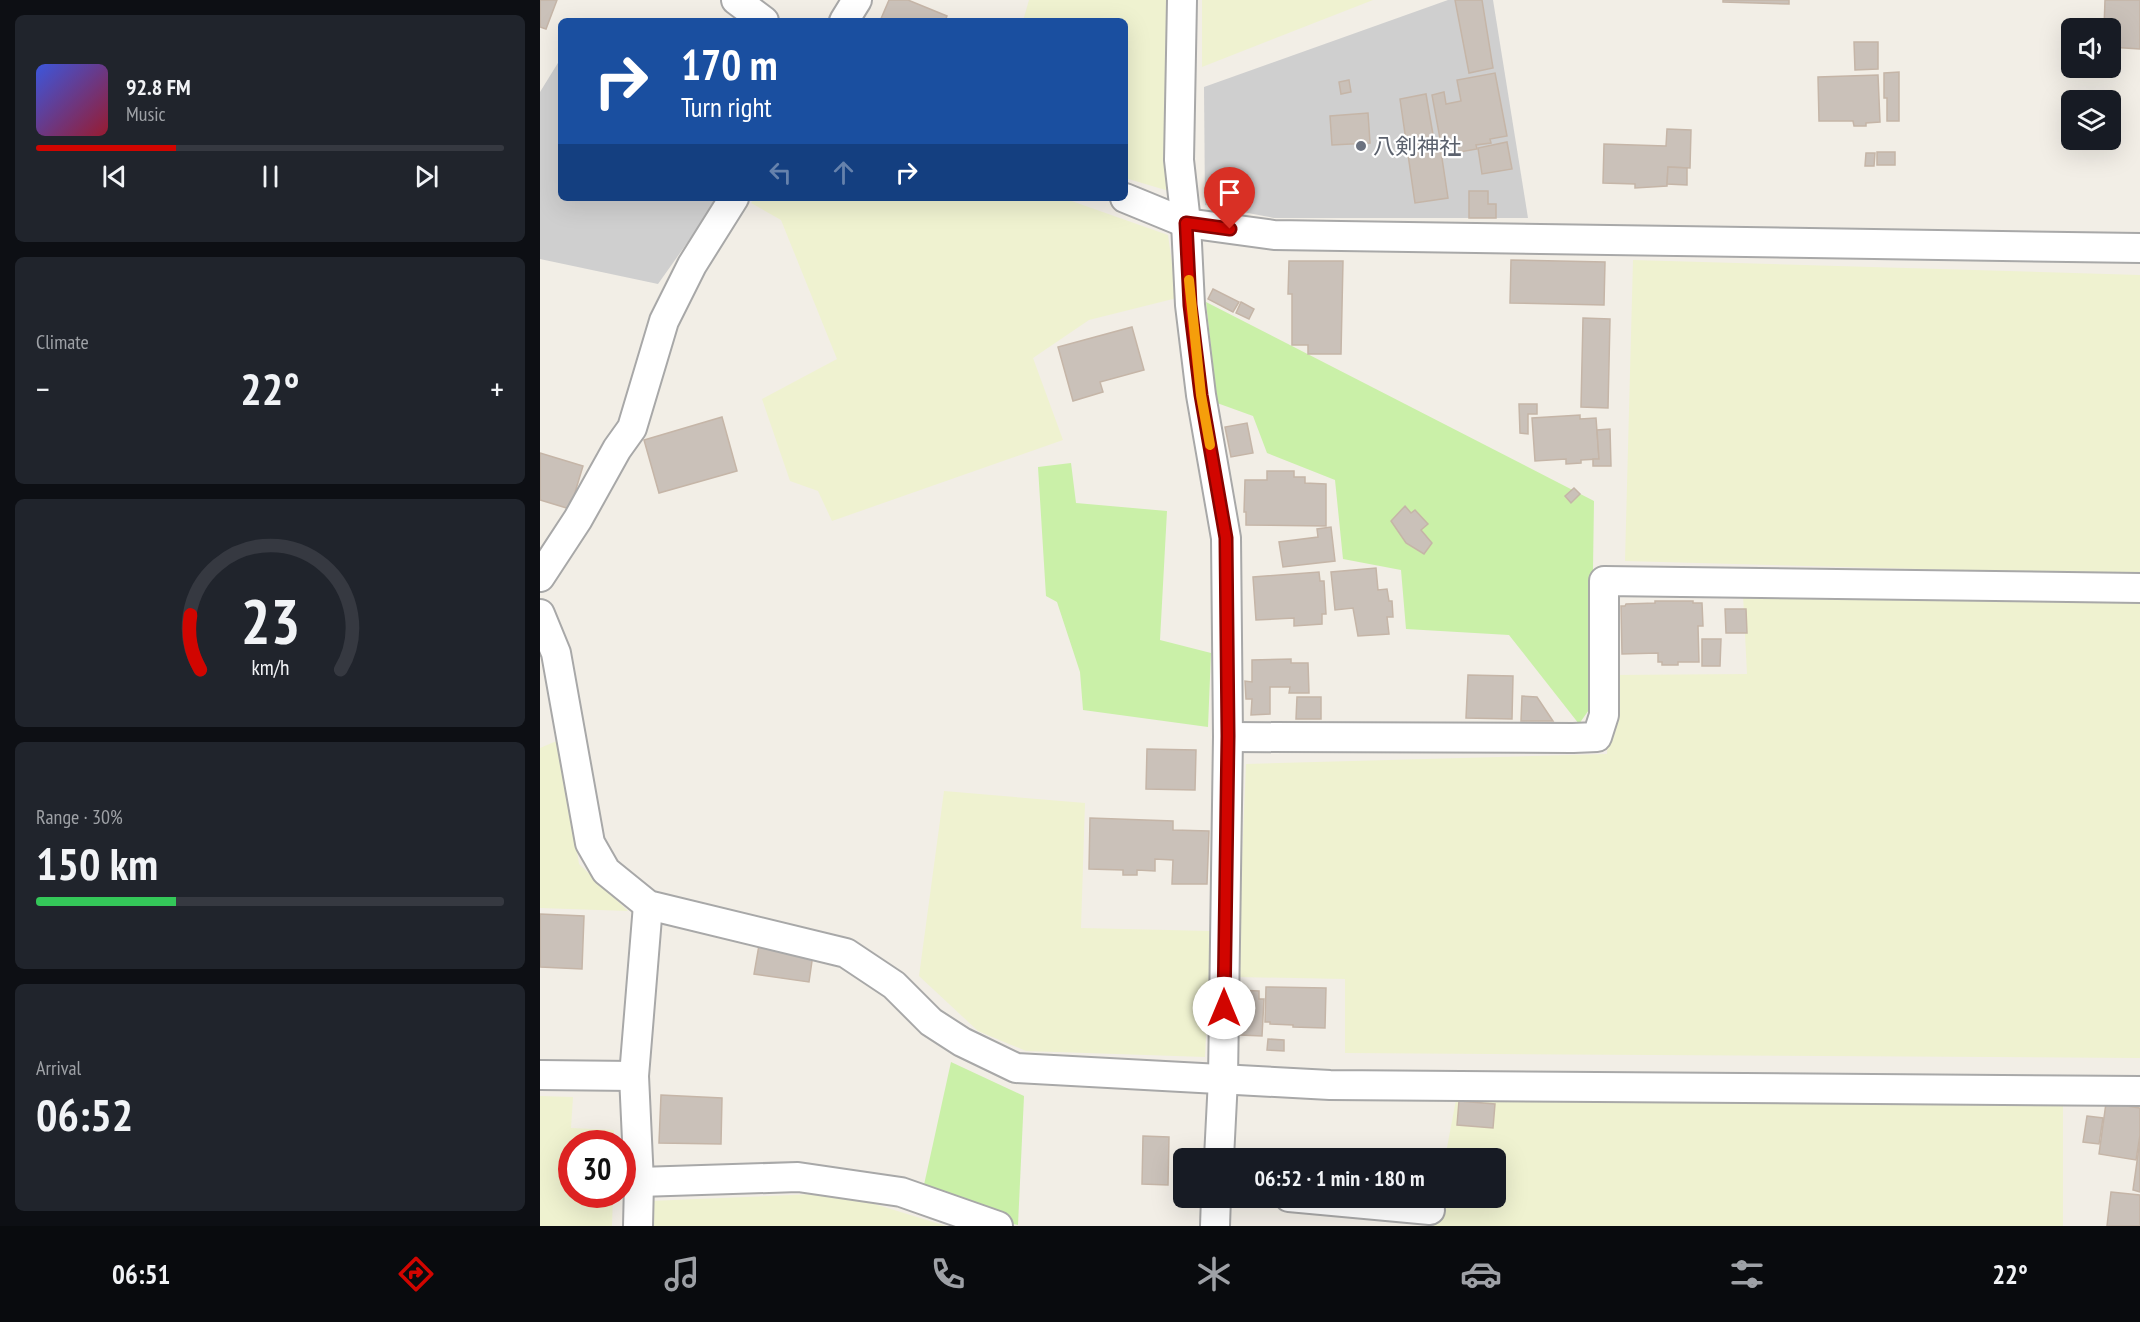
<!DOCTYPE html>
<html lang="en">
<head>
<meta charset="utf-8">
<style>
	body { margin:0; font-family:"PT Sans Narrow","Noto Sans JP",sans-serif; background:#20242c; color:#f1f3f6; height:100vh; display:flex; flex-direction:column; font-size:22px; white-space:nowrap }
	* { box-sizing:border-box; margin:0 }
	p { font-size:20px; color:#9ea1a6 }
	.icon { flex:none; width:33px; height:33px; fill:none; stroke:currentColor; stroke-width:2; stroke-linecap:round; stroke-linejoin:round }
	.map { position:relative; flex:1; overflow:hidden }
	.drawer { display:flex; flex-direction:column; gap:15px; padding:15px; background:#0d0f14; width:540px }
	.drawer>* { flex:none }
	.hud { position:absolute; left:18px; top:18px; width:570px; height:183px; border-radius:9px; box-shadow:0 6px 24px #0002; background:#1a4fa0; color:#fff; overflow:hidden }
	.buttons { position:absolute; left:1521px; top:18px; display:grid; gap:12px }
	.buttons a { display:grid; place-items:center; width:60px; height:60px; border-radius:9px; background:#171b24; box-shadow:0 6px 24px #0002; font-size:30px }
	.speed { position:absolute; left:18px; top:1130px; display:flex; gap:12px; font-size:30px; font-weight:700; text-align:center }
	.speed>* { display:grid; place-content:center; width:78px; height:78px; border-radius:50%; background:#171b24; box-shadow:0 6px 24px #0002; line-height:1 }
	.speed .limit { border:9px solid #d22; background:#fff; color:#111 }
	.pin { position:absolute; display:grid; place-items:center; width:51px; height:51px; color:#fff; margin:-62px -26px; border-radius:50% 50% 50% 0; rotate:-45deg; box-shadow:0 0 6px #0007 }
	.pin .icon { rotate:45deg }
	.me { position:absolute; width:66px; margin:-33px; rotate:0deg; stroke-linejoin:round; filter:drop-shadow(0 0 4px #0008) }
	.turn { display:flex; align-items:center; gap:21px; height:126px; padding:0 24px; font-size:27px }
	.turn .icon { width:78px; height:78px; stroke-width:2.5 }
	.turn b { display:block; font-size:42px; line-height:51px }
	.lanes { display:flex; align-items:center; height:57px; padding:0 24px; background:#0003; justify-content:center; gap:30px; direction:ltr }
	.lanes .off { opacity:.35 }
	.big { font-size:45px; font-weight:700; line-height:1.1 }
	.drawer .widget { flex:1; display:flex; flex-direction:column; justify-content:center; gap:9px; min-width:0; padding:0 21px; border-radius:9px; background:#20242c }
	.drawer .dial { align-items:center; gap:0 }
	.dial svg { height:156px; overflow:visible; fill:none; stroke:#363941; stroke-width:7; stroke-linecap:round; text-anchor:middle }
	.dial text { fill:#f1f3f6; stroke:none }
	.song { display:flex; align-items:center; gap:18px }
	.cover { width:72px; height:72px; border-radius:9px; background:linear-gradient(135deg,hsl(230 70% 55%),hsl(350 70% 35%)) }
	.played { height:6px; border-radius:3px; background:linear-gradient(90deg,#d10500 30%,#363941 30%) }
	.keys { display:flex; justify-content:space-around; direction:ltr }
	.heat { display:flex; justify-content:space-between; align-items:center; font-size:33px; direction:ltr }
	.charge { height:9px; border-radius:4px; background:linear-gradient(90deg,#34c759 30%,#363941 0) }
	.trip { position:absolute; left:633px; top:1148px; width:333px; height:60px; border-radius:9px; background:#171b24; box-shadow:0 6px 24px #0002; font-weight:700; line-height:60px; text-align:center }
	.dock { display:flex; height:96px; justify-content:space-around; align-items:center; background:#090b0e; color:#9ea1a6 }
	.dock .icon { width:42px; height:42px }
	.dock .on { color:#d10500 }
	.dock b { font-size:27px; color:#f1f3f6 }
	main { display:flex; flex:1; min-height:0 }
	.map>svg:first-child { display:block }
	.religious { fill:#cfcfcf }
	.farmland { fill:#eff2d0 }
	.grass { fill:#caf0a8 }
	.building { fill:#cac1b9; stroke:#c5b5a7; stroke-width:1.5 }
	.lines { fill:none; stroke-linecap:round; stroke-linejoin:round }
	.street-casing { stroke:#a8a8a8; stroke-width:32 }
	.street { stroke:#fff; stroke-width:28 }
	.route-casing { stroke:#880300; stroke-width:15 }
	.route { stroke:#d10500; stroke-width:10 }
	.slow { stroke:#f59e0b; stroke-width:10 }
	.worship-dot { fill:#6b7280; stroke:#fff; stroke-width:2 }
	.labels { text-anchor:middle; dominant-baseline:central; stroke-width:4.5; stroke-linejoin:round; paint-order:stroke }
	.worship-label { font-size:22px; fill:#5b616d; stroke:#fff; text-anchor:start }
</style>
</head>
<body>
<main>
<section class="drawer">
<div class="widget">
<div class="song"><i class="cover"></i><div><b>92.8 FM</b><p>Music</p></div></div>
<div class="played"></div>
<div class="keys"><svg class="icon" aria-label="previous" viewBox="0 0 24 24"><path d="M18 5L8 12l10 7zM5 5v14"/></svg><svg class="icon" aria-label="pause" viewBox="0 0 24 24"><path d="M8 5v14M16 5v14"/></svg><svg class="icon" aria-label="next" viewBox="0 0 24 24"><path d="M6 5l10 7-10 7zM19 5v14"/></svg></div>
</div>
<div class="widget"><p>Climate</p>
<div class="heat"><a>−</a><b class="big">22°</b><a>+</a></div>
</div>
<div class="widget dial"><svg viewBox="0 0 100 80">
<path d="M14 69A42 42 0 1 1 86 69"/>
<path d="M14 69A42 42 0 0 1 9 41" stroke="#d10500"/>
<text x="50" y="56" font-size="32" font-weight="700">23</text>
<text x="50" y="72" font-size="11">km/h</text>
</svg></div>
<div class="widget"><p>Range · 30%</p><b class="big">150 km</b><div class="charge"></div></div>
<div class="widget"><p>Arrival</p><b class="big">06:52</b></div>
</section>
<div class="map">
<svg width="1600" height="1226" viewBox="0 0 1600 1226">
	<rect width="100%" height="100%" fill="#f2eee6"/>
	<g class="religious">
		<path d="M 908,0 L 953,0 L 988,218 L 734,218 L 665,205 L 664,87 Z"/>
		<path d="M 21,58 L 21,198 L 179,198 L 118,284 L 0,259 L 0,92 Z"/>
	</g>
	<g class="farmland">
		<path d="M 489,0 L 629,0 L 629,191 L 585,178 L 585,21 L 483,21 Z"/>
		<path d="M 662,0 L 833,0 L 662,67 Z"/>
		<path d="M 214,198 L 523,198 L 628,235 L 637,298 L 549,320 L 493,358 L 523,440 L 292,521 L 278,491 L 250,481 L 222,399 L 297,359 L 241,220 L 211,203 Z"/>
		<path d="M 1093,260 L 1600,275 L 1600,575 L 1085,561 Z"/>
		<path d="M 1203,595 L 1600,601 L 1600,1058 L 805,1053 L 805,979 L 697,977 L 706,764 L 1067,754 L 1070,675 L 1207,674 Z"/>
		<path d="M 19,740 L 39,864 L 88,911 L 0,908 L 0,748 Z"/>
		<path d="M 404,791 L 545,803 L 541,928 L 671,931 L 665,1057 L 486,1051 L 438,1031 L 379,976 Z"/>
		<path d="M 0,1096 L 33,1097 L 31,1128 L 74,1130 L 74,1143 L 32,1143 L 32,1194 L 73,1194 L 72,1226 L 0,1226 Z"/>
		<path d="M 916,1100 L 1523,1101 L 1523,1226 L 893,1226 L 898,1197 L 956,1197 L 956,1158 L 905,1158 Z"/>
		<path d="M 299,1193 L 406,1226 L 109,1226 L 109,1201 Z"/>
	</g>
	<g class="grass">
		<path d="M 666,302 L 1054,501 L 1051,707 L 1039,724 L 969,635 L 866,629 L 861,570 L 803,559 L 795,480 L 727,453 L 713,416 L 677,403 Z"/>
		<path d="M 531,463 L 536,503 L 627,511 L 620,640 L 671,653 L 668,727 L 543,710 L 540,672 L 517,602 L 506,596 L 498,467 Z"/>
		<path d="M 411,1062 L 484,1096 L 478,1225 L 380,1203 Z"/>
	</g>
	<g class="building">
		<path d="M 0,0 L 17,0 L 6,29 L 0,27 Z"/>
		<path d="M 349,0 L 368,0 L 407,16 L 405,21 L 340,21 Z"/>
		<path d="M 915,0 L 942,0 L 953,68 L 929,73 Z"/>
		<path d="M 1183,0 L 1249,0 L 1249,4 L 1183,2 Z"/>
		<path d="M 1565,0 L 1600,0 L 1600,49 L 1570,47 L 1570,28 L 1564,28 Z"/>
		<path d="M 1314,42 L 1338,42 L 1338,69 L 1315,70 Z"/>
		<path d="M 1359,72 L 1359,121 L 1347,121 L 1347,98 L 1344,98 L 1344,73 Z"/>
		<path d="M 955,73 L 967,136 L 950,139 L 951,143 L 936,145 L 937,149 L 903,155 L 892,95 L 904,92 L 906,104 L 921,101 L 917,80 Z"/>
		<path d="M 1338,75 L 1340,122 L 1326,123 L 1326,126 L 1314,126 L 1313,121 L 1279,121 L 1278,77 Z"/>
		<path d="M 809,80 L 811,92 L 801,94 L 799,82 Z"/>
		<path d="M 886,94 L 895,146 L 900,145 L 908,198 L 875,203 L 860,99 Z"/>
		<path d="M 828,113 L 830,143 L 792,145 L 790,116 Z"/>
		<path d="M 1127,129 L 1151,130 L 1150,168 L 1128,167 L 1127,186 L 1095,188 L 1095,184 L 1063,183 L 1064,144 L 1126,146 Z"/>
		<path d="M 967,142 L 972,169 L 942,174 L 938,148 Z"/>
		<rect x="1337" y="152" width="18" height="13"/>
		<path d="M 1326,153 L 1335,153 L 1334,166 L 1325,166 Z"/>
		<path d="M 1128,167 L 1147,168 L 1147,185 L 1127,184 Z"/>
		<path d="M 929,191 L 948,191 L 948,204 L 956,204 L 956,218 L 929,218 Z"/>
		<path d="M 971,260 L 1065,262 L 1064,305 L 970,303 Z"/>
		<path d="M 749,261 L 803,261 L 801,354 L 768,354 L 768,345 L 752,345 L 752,294 L 748,294 Z"/>
		<path d="M 673,289 L 699,302 L 693,312 L 668,299 Z"/>
		<path d="M 701,302 L 714,309 L 709,319 L 696,313 Z"/>
		<path d="M 1043,318 L 1070,319 L 1068,408 L 1041,407 Z"/>
		<path d="M 592,327 L 604,370 L 560,382 L 563,392 L 533,401 L 518,347 Z"/>
		<path d="M 979,404 L 997,404 L 997,414 L 988,414 L 988,434 L 980,433 Z"/>
		<path d="M 1040,415 L 1040,419 L 1056,418 L 1059,459 L 1041,460 L 1041,463 L 1026,464 L 1026,459 L 995,461 L 992,418 Z"/>
		<path d="M 182,417 L 197,471 L 119,493 L 104,440 Z"/>
		<path d="M 707,423 L 713,453 L 691,457 L 685,427 Z"/>
		<path d="M 1070,429 L 1071,466 L 1053,466 L 1053,459 L 1059,459 L 1057,430 Z"/>
		<path d="M 0,453 L 43,466 L 30,509 L 0,500 Z"/>
		<path d="M 727,471 L 754,471 L 754,477 L 765,477 L 765,483 L 786,484 L 786,526 L 706,525 L 706,512 L 704,512 L 705,480 L 727,480 Z"/>
		<path d="M 1034,488 L 1040,494 L 1031,503 L 1025,496 Z"/>
		<path d="M 865,506 L 871,513 L 875,510 L 888,524 L 881,530 L 892,543 L 884,554 L 866,543 L 851,521 Z"/>
		<path d="M 791,527 L 795,561 L 743,567 L 739,542 L 778,537 L 777,529 Z"/>
		<path d="M 836,568 L 838,590 L 847,589 L 849,601 L 852,601 L 853,617 L 847,617 L 849,634 L 818,636 L 813,608 L 795,610 L 791,572 Z"/>
		<path d="M 779,572 L 780,581 L 784,581 L 786,614 L 782,614 L 782,624 L 754,626 L 754,618 L 716,620 L 713,577 Z"/>
		<path d="M 1115,601 L 1153,601 L 1153,603 L 1162,603 L 1163,626 L 1158,626 L 1159,662 L 1138,662 L 1138,665 L 1122,665 L 1122,662 L 1118,662 L 1118,653 L 1082,654 L 1081,606 L 1085,606 L 1086,604 L 1115,603 Z"/>
		<path d="M 1185,609 L 1206,609 L 1207,633 L 1186,633 Z"/>
		<path d="M 1162,639 L 1181,639 L 1180,666 L 1162,666 Z"/>
		<path d="M 751,659 L 751,663 L 768,663 L 769,693 L 749,693 L 750,687 L 730,687 L 730,714 L 711,715 L 712,699 L 706,699 L 705,681 L 712,682 L 712,660 Z"/>
		<path d="M 928,675 L 973,676 L 972,719 L 926,718 Z"/>
		<path d="M 982,696 L 997,697 L 1013,721 L 981,721 Z"/>
		<path d="M 757,697 L 781,697 L 781,719 L 756,719 Z"/>
		<path d="M 607,749 L 656,750 L 655,790 L 606,789 Z"/>
		<path d="M 550,818 L 633,821 L 633,830 L 669,831 L 667,884 L 632,884 L 633,860 L 615,859 L 615,871 L 597,870 L 597,875 L 583,875 L 583,870 L 549,869 Z"/>
		<path d="M 0,914 L 44,916 L 42,969 L 0,967 Z"/>
		<path d="M 219,945 L 273,954 L 269,982 L 214,974 Z"/>
		<path d="M 726,987 L 786,988 L 785,1028 L 753,1027 L 753,1025 L 730,1024 L 730,1022 L 725,1022 Z"/>
		<path d="M 697,990 L 719,991 L 719,999 L 724,999 L 722,1036 L 700,1035 L 700,1028 L 696,1028 Z"/>
		<path d="M 728,1039 L 744,1040 L 744,1051 L 727,1050 Z"/>
		<path d="M 121,1095 L 182,1098 L 181,1144 L 119,1143 Z"/>
		<path d="M 919,1101 L 955,1104 L 953,1128 L 917,1125 Z"/>
		<path d="M 1566,1103 L 1600,1108 L 1600,1135 L 1596,1160 L 1559,1154 Z"/>
		<path d="M 1547,1116 L 1563,1118 L 1559,1144 L 1543,1142 Z"/>
		<path d="M 603,1136 L 629,1137 L 628,1185 L 602,1184 Z"/>
		<path d="M 1600,1140 L 1600,1192 L 1593,1190 Z"/>
		<path d="M 1571,1192 L 1600,1195 L 1600,1226 L 1567,1226 Z"/>
	</g>
	<g class="lines">
		<g class="street-casing">
			<g id="street">
				<path d="M 196,0 L 224,21"/>
				<path d="M 642,0 L 639,160 L 646,223 L 650,305 L 661,395 L 686,538 L 688,737 L 683,1079 L 679,1158"/>
				<path d="M 304,21 L 317,0"/>
				<path d="M 585,198 L 646,223 L 734,235 L 1600,248"/>
				<path d="M 0,577 L 38,519 L 77,449 L 92,428 L 124,321 L 152,265 L 194,198"/>
				<path d="M 0,614 L 16,653 L 50,843 L 66,871 L 108,905 L 306,953 L 354,985 L 391,1022 L 422,1042 L 476,1068 L 790,1085 L 1600,1091"/>
				<path d="M 688,737 L 1033,738 L 1057,737 L 1064,715 L 1064,581 L 1600,588"/>
				<path d="M 0,1075 L 94,1076"/>
				<path d="M 99,1182 L 258,1177 L 361,1192 L 458,1226"/>
				<path d="M 749,1197 L 890,1210"/>
				<path d="M 98,1226 L 99,1182 L 94,1076 L 108,905"/>
				<path d="M 675,1226 L 676,1197"/>
			</g>
		</g>
		<use href="#street" class="street"/>
	</g>
	<g class="lines">
		<g class="route-casing">
			<path id="route" d="M 684,1008 L 688,736 L 686,538 L 661,395 L 650,305 L 646,223 L 690,229"/>
		</g>
		<use href="#route" class="route"/>
		<path class="slow" d="M 649,280 L 661,395 L 670,445"/>
	</g>
	<circle class="worship-dot" cx="821" cy="146" r="6"/>
	<g class="labels">
		<g class="worship-label">
			<text x="833" y="146">八剣神社</text>
		</g>
	</g>
</svg>
<div class="buttons">
<a><svg class="icon" aria-label="sound" viewBox="0 0 24 24"><path d="M4 9h4l5-4v14l-5-4H4zM17 9q2 3 0 6"/></svg></a>
<a><svg class="icon" aria-label="layers" viewBox="0 0 24 24"><path d="M12 4l9 5-9 5-9-5zM3 14l9 5 9-5"/></svg></a>
</div>
<div class="speed"><div class="limit">30</div></div>
<div class="pin" style="left:690px;top:229px;background:#d93025"><svg class="icon" aria-label="arrive" viewBox="0 0 24 24"><path d="M6 21V4h12l-3 4 3 4H6"/></svg></div>
<svg class="me" style="left:684px;top:1008px" viewBox="-20 -20 40 40"><circle r="19" fill="#fff"/><path d="M0-13L10 11 0 6-10 11z" fill="#d10500"/></svg>
<div class="trip">06:52 · 1 min · 180 m</div>
<div class="hud">
<div class="turn"><svg class="icon" aria-label="right" viewBox="0 0 24 24"><path d="M7 20v-9h11M14 6l5 5-5 5"/></svg><div><b>170 m</b>Turn right</div></div>
<div class="lanes"><svg class="icon off" aria-label="left" viewBox="0 0 24 24"><path d="M17 20v-9H6M10 6l-5 5 5 5"/></svg><svg class="icon off" aria-label="ahead" viewBox="0 0 24 24"><path d="M12 20V5M6 11l6-6 6 6"/></svg><svg class="icon" aria-label="right" viewBox="0 0 24 24"><path d="M7 20v-9h11M14 6l5 5-5 5"/></svg></div>
</div>
</div>
</main>
<nav class="dock">
<b>06:51</b>
<svg class="icon on" aria-label="directions" viewBox="0 0 24 24"><path d="M12 3l9 9-9 9-9-9zM9 14v-3h6M13 9l2 2-2 2"/></svg>
<svg class="icon" aria-label="music" viewBox="0 0 24 24"><path d="M9 18V5l10-2v13"/><circle cx="6" cy="18" r="3"/><circle cx="16" cy="16" r="3"/></svg>
<svg class="icon" aria-label="phone" viewBox="0 0 24 24"><path d="M5 4h4l2 5-3 2q2 4 5 5l2-3 5 2v4C11 20 4 13 5 4z"/></svg>
<svg class="icon" aria-label="climate" viewBox="0 0 24 24"><path d="M12 3v18M4 7l16 10M4 17L20 7"/></svg>
<svg class="icon" aria-label="car" viewBox="0 0 24 24"><path d="M5 17H2v-5l4-1 3-4h7l3 4 3 1v5h-3M9 17h6M6 11h13"/><circle cx="7" cy="17" r="2"/><circle cx="17" cy="17" r="2"/></svg>
<svg class="icon" aria-label="filters" viewBox="0 0 24 24"><path d="M4 7h16M4 17h16"/><circle cx="9" cy="7" r="2"/><circle cx="15" cy="17" r="2"/></svg>
<b>22°</b>
</nav>
</body>
</html>
